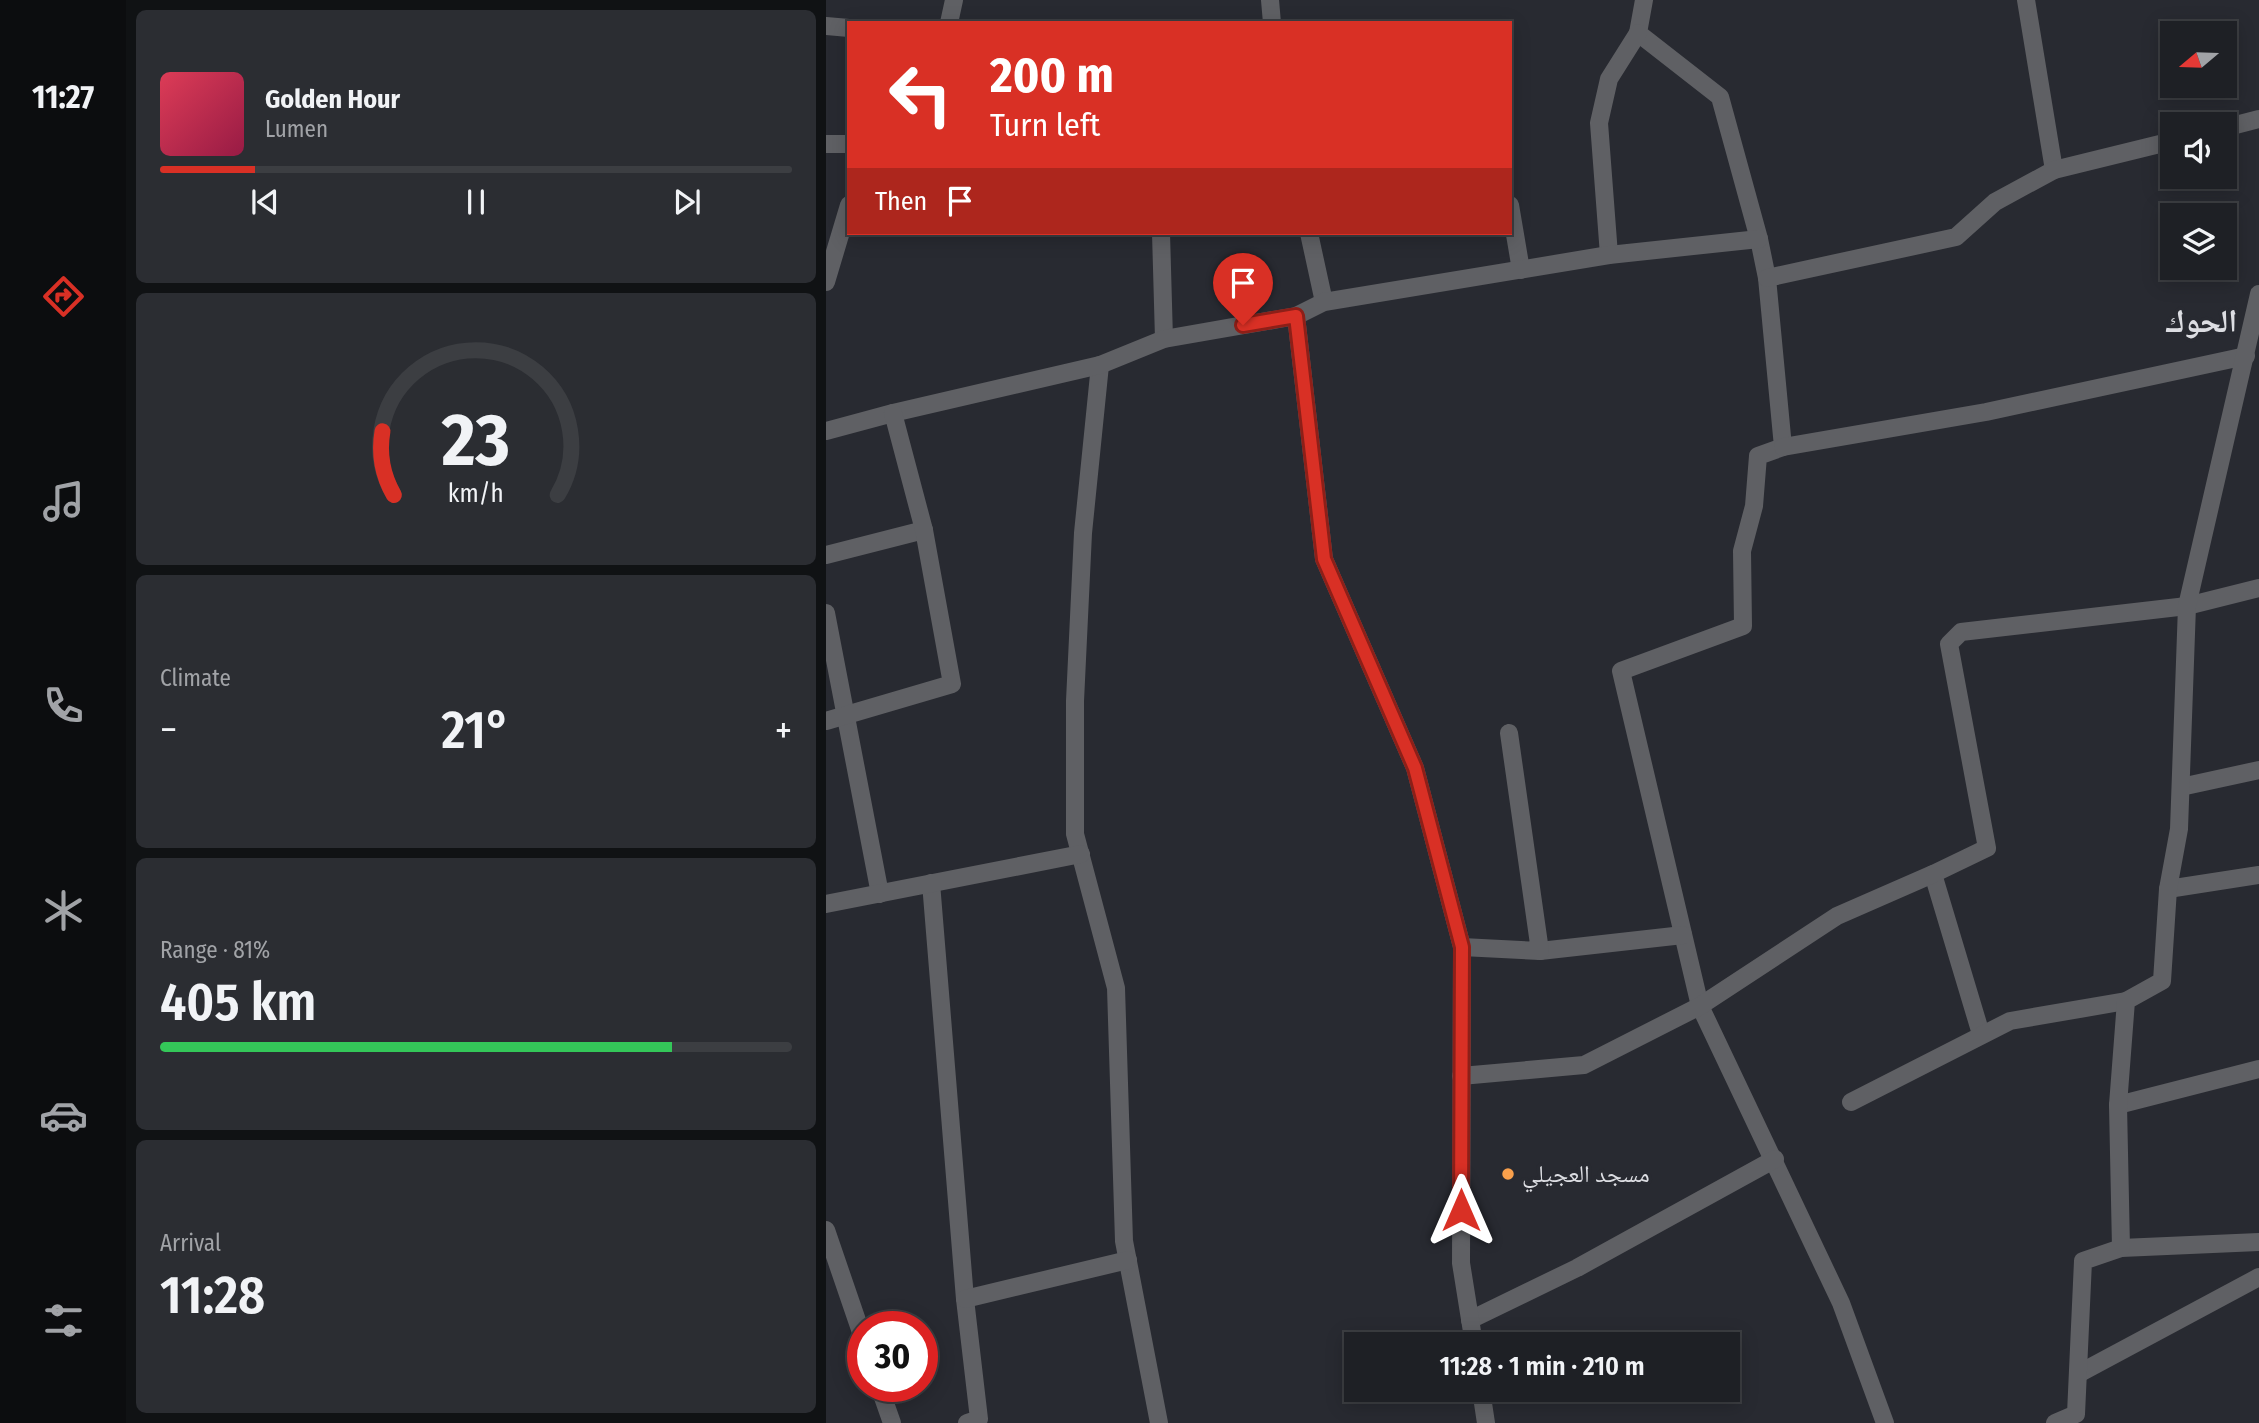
<!DOCTYPE html>
<html lang="en">
<head>
<meta charset="utf-8">
<style>
	body { margin:0; font-family:"Fira Sans Condensed","Noto Naskh Arabic",sans-serif; background:#2b2d32; color:#f1f3f6; height:100vh; display:flex; flex-direction:column; font-size:26px; white-space:nowrap }
	* { box-sizing:border-box; margin:0 }
	p { font-size:23px; color:#a1a3a7 }
	.icon { flex:none; width:38px; height:38px; fill:none; stroke:currentColor; stroke-width:2; stroke-linecap:round; stroke-linejoin:round }
	.map { position:relative; flex:1; overflow:hidden }
	.panel { display:flex; flex-direction:column; gap:10px; padding:10px; background:#101214; width:700px }
	.panel>* { flex:none }
	.banner { position:absolute; left:21px; top:21px; width:665px; height:214px; border-radius:0px; box-shadow:0 4px 18px #0003,0 0 0 2px #3c3e42; background:#d93025; color:#fff; overflow:hidden }
	.needle { width:46px; rotate:251deg }
	.fabs { position:absolute; left:1334px; top:21px; display:grid; gap:14px }
	.fabs a { display:grid; place-items:center; width:77px; height:77px; border-radius:0px; background:#1e2025; box-shadow:0 4px 18px #0003,0 0 0 2px #3c3e42; font-size:35px }
	.speed { position:absolute; left:21px; top:1311px; display:flex; gap:14px; font-size:35px; font-weight:700; text-align:center }
	.speed>* { display:grid; place-content:center; width:91px; height:91px; border-radius:50%; background:#1e2025; box-shadow:0 4px 18px #0003,0 0 0 2px #3c3e42; line-height:1 }
	.speed .limit { border:10px solid #d22; background:#fff; color:#111 }
	.pin { position:absolute; display:grid; place-items:center; width:60px; height:60px; color:#fff; margin:-72px -30px; border-radius:50% 50% 50% 0; rotate:-45deg; box-shadow:0 0 7px #0007 }
	.pin .icon { rotate:45deg }
	.me { position:absolute; width:77px; margin:-38px; rotate:0deg; stroke-linejoin:round; filter:drop-shadow(0 0 5px #0008) }
	.turn { display:flex; align-items:center; gap:24px; height:147px; padding:0 28px; font-size:32px }
	.turn .icon { width:91px; height:91px; stroke-width:2.5 }
	.turn b { display:block; font-size:49px; line-height:60px }
	.then { display:flex; align-items:center; height:66px; padding:0 28px; background:#0003; gap:14px; font-size:26px }
	.big { font-size:52px; font-weight:600; line-height:1.1 }
	.panel .widget { flex:1; display:flex; flex-direction:column; justify-content:center; gap:10px; min-width:0; padding:0 24px; border-radius:10px; background:#2b2d32 }
	.panel .dial { align-items:center; gap:0 }
	.dial svg { height:182px; overflow:visible; fill:none; stroke:#3c3e42; stroke-width:7; stroke-linecap:round; text-anchor:middle }
	.dial text { fill:#f1f3f6; stroke:none }
	.song { display:flex; align-items:center; gap:21px }
	.cover { width:84px; height:84px; border-radius:10px; background:linear-gradient(135deg,hsl(350 70% 55%),hsl(340 70% 35%)) }
	.played { height:7px; border-radius:4px; background:linear-gradient(90deg,#d93025 15%,#3c3e42 15%) }
	.keys { display:flex; justify-content:space-around; direction:ltr }
	.heat { display:flex; justify-content:space-between; align-items:center; font-size:38px; direction:ltr }
	.charge { height:10px; border-radius:5px; background:linear-gradient(90deg,#34c759 81%,#3c3e42 0) }
	.trip { position:absolute; left:518px; top:1332px; width:396px; height:70px; border-radius:0px; background:#1e2025; box-shadow:0 4px 18px #0003,0 0 0 2px #3c3e42; font-weight:600; line-height:70px; text-align:center }
	main { display:flex; flex:1; min-height:0 }
	.tab-bar { display:flex; flex-direction:column; width:126px; justify-content:space-around; align-items:center; background:#0c0d0f; color:#a1a3a7 }
	.tab-bar .icon { width:49px; height:49px }
	.tab-bar .on { color:#d93025 }
	.tab-bar b { font-size:32px; color:#f1f3f6 }
	.map>svg:first-child { display:block }
	.lines { fill:none; stroke-linecap:round; stroke-linejoin:round }
	.minor { stroke:#5f6064; stroke-width:18 }
	.route-casing { stroke:#8d1f18; stroke-width:18 }
	.route { stroke:#d93025; stroke-width:12 }
	.poi-dot { fill:#f9a04c; stroke:#282a31; stroke-width:2.5 }
	.labels { text-anchor:middle; dominant-baseline:central; stroke-width:7; stroke-linejoin:round; paint-order:stroke }
	.poi-label { font-size:24px; fill:#dcdde2; stroke:#282a31; text-anchor:start }
	.district-label { font-size:32px; font-weight:bold; fill:#dcdde2; stroke:#282a31 }
</style>
</head>
<body>
<main>
<nav class="tab-bar">
<b>11:27</b>
<svg class="icon on" aria-label="directions" viewBox="0 0 24 24"><path d="M12 3l9 9-9 9-9-9zM9 14v-3h6M13 9l2 2-2 2"/></svg>
<svg class="icon" aria-label="music" viewBox="0 0 24 24"><path d="M9 18V5l10-2v13"/><circle cx="6" cy="18" r="3"/><circle cx="16" cy="16" r="3"/></svg>
<svg class="icon" aria-label="phone" viewBox="0 0 24 24"><path d="M5 4h4l2 5-3 2q2 4 5 5l2-3 5 2v4C11 20 4 13 5 4z"/></svg>
<svg class="icon" aria-label="climate" viewBox="0 0 24 24"><path d="M12 3v18M4 7l16 10M4 17L20 7"/></svg>
<svg class="icon" aria-label="car" viewBox="0 0 24 24"><path d="M5 17H2v-5l4-1 3-4h7l3 4 3 1v5h-3M9 17h6M6 11h13"/><circle cx="7" cy="17" r="2"/><circle cx="17" cy="17" r="2"/></svg>
<svg class="icon" aria-label="filters" viewBox="0 0 24 24"><path d="M4 7h16M4 17h16"/><circle cx="9" cy="7" r="2"/><circle cx="15" cy="17" r="2"/></svg>
</nav>
<section class="panel">
<div class="widget">
<div class="song"><i class="cover"></i><div><b>Golden Hour</b><p>Lumen</p></div></div>
<div class="played"></div>
<div class="keys"><svg class="icon" aria-label="previous" viewBox="0 0 24 24"><path d="M18 5L8 12l10 7zM5 5v14"/></svg><svg class="icon" aria-label="pause" viewBox="0 0 24 24"><path d="M8 5v14M16 5v14"/></svg><svg class="icon" aria-label="next" viewBox="0 0 24 24"><path d="M6 5l10 7-10 7zM19 5v14"/></svg></div>
</div>
<div class="widget dial"><svg viewBox="0 0 100 80">
<path d="M14 69A42 42 0 1 1 86 69"/>
<path d="M14 69A42 42 0 0 1 9 41" stroke="#d93025"/>
<text x="50" y="56" font-size="32" font-weight="700">23</text>
<text x="50" y="72" font-size="11">km/h</text>
</svg></div>
<div class="widget"><p>Climate</p>
<div class="heat"><a>−</a><b class="big">21°</b><a>+</a></div>
</div>
<div class="widget"><p>Range · 81%</p><b class="big">405 km</b><div class="charge"></div></div>
<div class="widget"><p>Arrival</p><b class="big">11:28</b></div>
</section>
<div class="map">
<svg width="1433" height="1423" viewBox="0 0 1433 1423">
	<rect width="100%" height="100%" fill="#282a31"/>
	<g class="lines">
		<g class="minor">
			<path d="M 444,0 L 446,23"/>
			<path d="M 818,0 L 812,33 L 894,97 L 933,239 L 941,278 L 957,447 L 932,456 L 928,506 L 916,551 L 917,626 L 795,671 L 874,1006 L 1015,1303 L 1059,1423"/>
			<path d="M 1200,0 L 1228,170"/>
			<path d="M 123,23 L 128,0"/>
			<path d="M 0,26 L 23,28"/>
			<path d="M 1398,128 L 1433,119"/>
			<path d="M 0,144 L 23,144"/>
			<path d="M 684,205 L 695,270"/>
			<path d="M 335,233 L 338,339"/>
			<path d="M 483,233 L 498,302"/>
			<path d="M 783,255 L 773,123 L 783,79 L 812,33"/>
			<path d="M 941,278 L 1130,237 L 1169,202 L 1228,170 L 1346,141"/>
			<path d="M 0,282 L 23,205"/>
			<path d="M 470,316 L 498,559 L 589,768 L 636,947"/>
			<path d="M 274,365 L 257,533 L 249,701 L 249,834 L 290,988 L 298,1241 L 333,1423"/>
			<path d="M 0,431 L 67,413 L 274,365 L 338,339 L 470,316 L 498,302 L 783,255 L 933,239"/>
			<path d="M 957,447 L 1160,412 L 1420,356"/>
			<path d="M 0,555 L 98,530"/>
			<path d="M 0,613 L 54,894"/>
			<path d="M 0,721 L 126,684 L 98,530 L 67,413"/>
			<path d="M 1355,787 L 1433,770"/>
			<path d="M 1107,874 L 1155,1034"/>
			<path d="M 105,883 L 139,1299 L 153,1419 L 141,1423"/>
			<path d="M 1342,889 L 1433,875"/>
			<path d="M 0,904 L 255,854"/>
			<path d="M 714,951 L 857,935"/>
			<path d="M 635,1076 L 758,1065 L 874,1006 L 1011,916 L 1107,874 L 1161,848 L 1123,644 L 1135,632 L 1361,606 L 1433,588"/>
			<path d="M 1025,1102 L 1184,1021 L 1300,1001"/>
			<path d="M 1292,1105 L 1433,1069"/>
			<path d="M 0,1230 L 37,1338"/>
			<path d="M 1295,1248 L 1433,1242"/>
			<path d="M 139,1299 L 302,1260"/>
			<path d="M 644,1320 L 751,1268 L 949,1159"/>
			<path d="M 648,1344 L 635,1263 L 636,947 L 714,951 L 683,733"/>
			<path d="M 1252,1374 L 1433,1277"/>
			<path d="M 53,1386 L 66,1423"/>
			<path d="M 655,1390 L 660,1423"/>
			<path d="M 1229,1423 L 1250,1414 L 1257,1261 L 1295,1248 L 1292,1105 L 1300,1001 L 1336,981 L 1342,889 L 1353,829 L 1361,606 L 1433,294"/>
		</g>
	</g>
	<g class="lines">
		<g class="route-casing">
			<path id="route" d="M 417,325 L 470,316 L 498,559 L 589,768 L 636,947 L 635,1210"/>
		</g>
		<use href="#route" class="route"/>
	</g>
	<circle class="poi-dot" cx="682" cy="1174" r="7"/>
	<g class="labels">
		<g class="poi-label">
			<text x="696" y="1174">مسجد العجيلي</text>
		</g>
		<g class="district-label">
			<text x="1375" y="321">الحوك</text>
		</g>
	</g>
</svg>
<div class="fabs">
<a><svg class="needle" viewBox="-14 -14 28 28"><path d="M0-13l5 13h-10z" fill="#e53935"/><path d="M0 13l5-13h-10z" fill="#a1a3a7"/></svg></a>
<a><svg class="icon" aria-label="sound" viewBox="0 0 24 24"><path d="M4 9h4l5-4v14l-5-4H4zM17 9q2 3 0 6"/></svg></a>
<a><svg class="icon" aria-label="layers" viewBox="0 0 24 24"><path d="M12 4l9 5-9 5-9-5zM3 14l9 5 9-5"/></svg></a>
</div>
<div class="speed"><div class="limit">30</div></div>
<div class="pin" style="left:417px;top:325px;background:#d93025"><svg class="icon" aria-label="arrive" viewBox="0 0 24 24"><path d="M6 21V4h12l-3 4 3 4H6"/></svg></div>
<svg class="me" style="left:635px;top:1210px" viewBox="-20 -20 40 40"><path d="M0-17L14 15 0 8-14 15z" fill="#d93025" stroke="#fff" stroke-width="4"/></svg>
<div class="trip">11:28 · 1 min · 210 m</div>
<div class="banner">
<div class="turn"><svg class="icon" aria-label="left" viewBox="0 0 24 24"><path d="M17 20v-9H6M10 6l-5 5 5 5"/></svg><div><b>200 m</b>Turn left</div></div>
<div class="then">Then<svg class="icon" aria-label="arrive" viewBox="0 0 24 24"><path d="M6 21V4h12l-3 4 3 4H6"/></svg></div>
</div>
</div>
</main>
</body>
</html>
